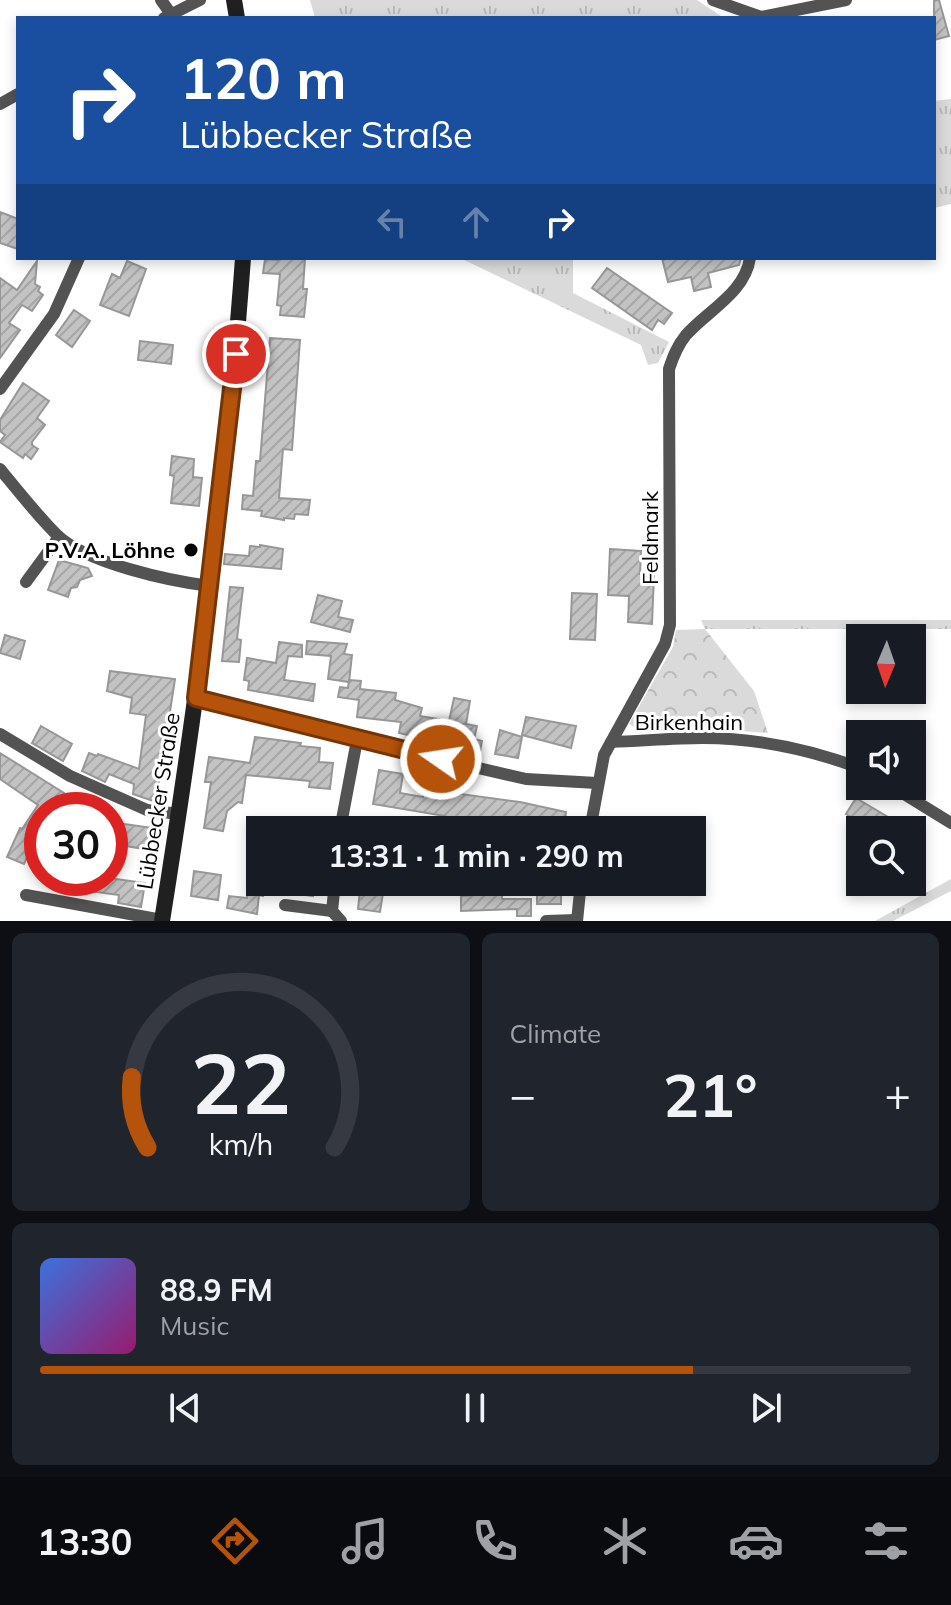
<!DOCTYPE html>
<html lang="en">
<head>
<meta charset="utf-8">
<style>
	body { margin:0; font-family:Mulish,sans-serif; background:#20242c; color:#f1f3f6; height:100vh; display:flex; flex-direction:column; font-size:30px; white-space:nowrap }
	* { box-sizing:border-box; margin:0 }
	p { font-size:26px; color:#9ea1a6 }
	.icon { flex:none; width:44px; height:44px; fill:none; stroke:currentColor; stroke-width:2; stroke-linecap:round; stroke-linejoin:round }
	.map { position:relative; height:921px; overflow:hidden }
	.panel { display:flex; flex-direction:column; gap:12px; padding:12px; background:#0d0f14; flex:1 }
	.panel>* { flex:none }
	.banner { position:absolute; left:16px; top:16px; width:920px; height:244px; border-radius:0px; box-shadow:0 4px 12px #0003; background:#1a4fa0; color:#fff; overflow:hidden }
	.needle { width:52px; rotate:182deg }
	.fabs { position:absolute; left:846px; top:624px; display:grid; gap:16px }
	.fabs a { display:grid; place-items:center; width:80px; height:80px; border-radius:0px; background:#171b24; box-shadow:0 4px 12px #0003; font-size:40px }
	.speed { position:absolute; left:24px; top:792px; display:flex; gap:16px; font-size:40px; font-weight:700; text-align:center }
	.speed>* { display:grid; place-content:center; width:104px; height:104px; border-radius:50%; background:#171b24; box-shadow:0 4px 12px #0003; line-height:1 }
	.speed .limit { border:12px solid #d22; background:#fff; color:#111 }
	.pin { position:absolute; display:grid; place-items:center; width:68px; height:68px; color:#fff; margin:-34px; border:4px solid #fff; border-radius:50%; box-shadow:0 2px 8px #0007 }
	.me { position:absolute; width:88px; margin:-44px; rotate:283deg; stroke-linejoin:round; filter:drop-shadow(0 0 6px #0008) }
	.turn { display:flex; align-items:center; gap:28px; height:168px; padding:0 32px; font-size:36px }
	.turn .icon { width:104px; height:104px; stroke-width:2.5 }
	.turn b { display:block; font-size:56px; line-height:68px }
	.lanes { display:flex; align-items:center; height:76px; padding:0 32px; background:#0003; justify-content:center; gap:40px; direction:ltr }
	.lanes .off { opacity:.35 }
	.big { font-size:60px; font-weight:700; line-height:1.1 }
	.panel .tile { flex:1; display:flex; flex-direction:column; justify-content:center; gap:12px; min-width:0; padding:0 28px; border-radius:12px; background:#20242c }
	.panel .dial { align-items:center; gap:0 }
	.dial svg { height:208px; overflow:visible; fill:none; stroke:#363941; stroke-width:7; stroke-linecap:round; text-anchor:middle }
	.dial text { fill:#f1f3f6; stroke:none }
	.song { display:flex; align-items:center; gap:24px }
	.cover { width:96px; height:96px; border-radius:12px; background:linear-gradient(135deg,hsl(220 70% 55%),hsl(320 70% 35%)) }
	.played { height:8px; border-radius:4px; background:linear-gradient(90deg,#b45309 75%,#363941 75%) }
	.keys { display:flex; justify-content:space-around; direction:ltr }
	.heat { display:flex; justify-content:space-between; align-items:center; font-size:44px; direction:ltr }
	.panel .tiles { flex:1; display:grid; gap:12px; grid-template-columns:1fr 1fr }
	.tile:last-child { grid-column:span 2 }
	.trip { position:absolute; left:246px; top:816px; width:460px; height:80px; border-radius:0px; background:#171b24; box-shadow:0 4px 12px #0003; font-weight:700; line-height:80px; text-align:center }
	.menu { display:flex; height:128px; justify-content:space-around; align-items:center; background:#090b0e; color:#9ea1a6 }
	.menu .icon { width:56px; height:56px }
	.menu .selected { color:#b45309 }
	.menu b { font-size:36px; color:#f1f3f6 }
	.map>svg:first-child { display:block }
	.grass { fill:url(#grass-tufts) }
	.forest { fill:url(#forest-crowns) }
	.building { fill:url(#building-hatch); stroke:#979797; stroke-width:2 }
	.lines { fill:none; stroke-linecap:round; stroke-linejoin:round }
	.street { stroke:#535353; stroke-width:12 }
	.secondary { stroke:#202020; stroke-width:16 }
	.route-casing { stroke:#753606; stroke-width:20 }
	.route { stroke:#b45309; stroke-width:14 }
	.poi-dot { fill:#000; stroke:#fff; stroke-width:3 }
	.labels { text-anchor:middle; dominant-baseline:central; stroke-width:6; stroke-linejoin:round; paint-order:stroke }
	.street-label { font-size:22px; fill:#000; stroke:#fff }
	.poi-label { font-size:22px; font-weight:bold; fill:#000; stroke:#fff; text-anchor:end }
</style>
</head>
<body>
<div class="map">
<svg width="951" height="921" viewBox="0 0 951 921">
	<defs>
		<pattern id="grass-tufts" width="24" height="20" patternUnits="userSpaceOnUse" patternTransform="scale(2)"><rect width="24" height="20" fill="#dadada"/><path d="M3 7l-1-3M5 7V3M7 7l1-3M15 17l-1-3M17 17v-4M19 17l1-3" fill="none" stroke="#b9b9b9"/></pattern>
		<pattern id="forest-crowns" width="20" height="18" patternUnits="userSpaceOnUse" patternTransform="scale(2)"><rect width="20" height="18" fill="#dadada"/><path d="M2 6a3 3 0 1 1 6 0M12 15a3 3 0 1 1 6 0" fill="none" stroke="#b9b9b9"/></pattern>
		<pattern id="building-hatch" width="6" height="6" patternUnits="userSpaceOnUse" patternTransform="scale(2)"><rect width="6" height="6" fill="#c3c3c3"/><path d="M-1 1l2-2M0 6l6-6M5 7l2-2" fill="none" stroke="#a6a6a6"/></pattern>
	</defs>
	<rect width="100%" height="100%" fill="#fff"/>
	<g class="grass">
		<path d="M 310,0 L 697,0 L 724,18 L 315,18 Z"/>
		<path d="M 951,99 L 951,204 L 934,208 L 934,101 Z"/>
		<path d="M 460,258 L 573,258 L 573,293 L 669,342 L 658,363 L 648,365 L 641,345 Z"/>
		<path d="M 701,620 L 951,620 L 951,629 L 705,629 Z"/>
		<path d="M 951,879 L 951,891 L 893,921 L 875,921 Z"/>
	</g>
	<path class="forest" d="M 705,629 L 754,691 L 768,733 L 702,728 L 642,731 L 629,724 L 673,647 L 676,630 Z"/>
	<g class="building">
		<path d="M 934,0 L 939,0 L 949,36 L 934,40 Z"/>
		<path d="M 0,212 L 18,219 L 18,249 L 0,243 Z"/>
		<path d="M 277,258 L 305,258 L 303,289 L 307,289 L 304,317 L 280,315 L 281,306 L 277,305 L 280,274 L 263,273 L 265,259 L 277,260 Z"/>
		<path d="M 662,258 L 741,258 L 739,265 L 708,273 L 711,287 L 694,291 L 691,277 L 668,282 Z"/>
		<path d="M 37,261 L 35,284 L 40,287 L 38,291 L 43,295 L 32,311 L 22,305 L 9,323 L 20,330 L 0,358 L 0,278 L 17,290 Z"/>
		<path d="M 127,261 L 146,269 L 129,316 L 100,305 L 112,274 L 120,278 Z"/>
		<path d="M 607,268 L 672,313 L 664,324 L 658,320 L 652,330 L 592,288 Z"/>
		<path d="M 74,310 L 90,321 L 72,347 L 56,335 Z"/>
		<path d="M 270,338 L 300,340 L 292,450 L 283,449 L 279,498 L 310,500 L 308,515 L 295,514 L 294,519 L 284,518 L 284,520 L 261,516 L 262,511 L 242,509 L 243,495 L 253,496 L 256,461 L 260,461 Z"/>
		<path d="M 140,341 L 173,345 L 171,364 L 138,360 Z"/>
		<path d="M 23,383 L 49,401 L 37,418 L 45,425 L 32,442 L 32,445 L 38,449 L 31,459 L 25,454 L 23,458 L 0,442 L 5,435 L 0,431 L 0,420 Z"/>
		<path d="M 172,456 L 194,459 L 193,477 L 202,478 L 199,506 L 171,503 L 174,476 L 170,475 Z"/>
		<path d="M 260,545 L 283,549 L 281,569 L 224,564 L 225,554 L 249,556 L 250,546 L 260,547 Z"/>
		<path d="M 610,549 L 641,551 L 640,574 L 654,575 L 652,624 L 628,622 L 629,596 L 608,595 Z"/>
		<path d="M 59,560 L 88,568 L 92,576 L 80,580 L 77,587 L 71,588 L 68,597 L 48,590 Z"/>
		<path d="M 230,587 L 243,588 L 237,639 L 241,640 L 239,662 L 222,661 Z"/>
		<path d="M 572,593 L 597,594 L 595,640 L 570,639 Z"/>
		<path d="M 318,595 L 342,601 L 338,617 L 353,620 L 350,632 L 311,622 Z"/>
		<path d="M 5,635 L 25,641 L 20,659 L 0,653 Z"/>
		<path d="M 307,641 L 347,644 L 344,654 L 352,655 L 349,682 L 328,679 L 331,656 L 306,654 Z"/>
		<path d="M 279,642 L 302,645 L 302,657 L 288,656 L 284,680 L 315,684 L 313,701 L 248,690 L 249,681 L 244,680 L 247,658 L 276,663 Z"/>
		<path d="M 110,671 L 175,679 L 156,802 L 133,794 L 134,784 L 109,774 L 105,782 L 82,771 L 89,753 L 97,756 L 98,754 L 139,769 L 146,715 L 130,713 L 132,698 L 107,691 Z"/>
		<path d="M 349,680 L 361,681 L 360,689 L 396,693 L 395,700 L 422,708 L 420,716 L 449,721 L 454,698 L 470,701 L 466,724 L 477,726 L 474,739 L 482,741 L 480,751 L 399,733 L 401,722 L 357,717 L 359,700 L 338,697 L 340,687 L 348,688 Z"/>
		<path d="M 526,717 L 576,726 L 571,748 L 522,735 Z"/>
		<path d="M 41,726 L 72,744 L 63,761 L 32,743 Z"/>
		<path d="M 500,730 L 522,737 L 518,758 L 495,754 Z"/>
		<path d="M 255,737 L 301,743 L 300,746 L 320,748 L 319,762 L 333,763 L 330,789 L 309,787 L 310,781 L 246,775 L 242,803 L 238,802 L 227,811 L 223,831 L 204,828 L 211,782 L 205,782 L 209,757 L 250,763 Z"/>
		<path d="M 0,753 L 64,793 L 61,797 L 92,810 L 42,810 L 42,826 L 24,864 L 7,857 L 20,828 L 22,829 L 38,805 L 0,779 Z"/>
		<path d="M 379,770 L 403,774 L 400,793 L 423,797 L 424,791 L 429,792 L 430,785 L 454,789 L 453,793 L 520,802 L 566,812 L 564,830 L 515,830 L 515,823 L 483,820 L 482,827 L 450,823 L 444,821 L 445,816 L 373,804 Z"/>
		<path d="M 856,798 L 910,830 L 854,830 L 859,822 L 846,814 Z"/>
		<path d="M 110,822 L 153,828 L 149,850 L 126,846 L 122,860 L 110,856 Z"/>
		<path d="M 194,871 L 221,875 L 218,900 L 191,896 Z"/>
		<path d="M 83,878 L 109,878 L 145,883 L 141,907 L 118,903 L 119,895 L 81,890 Z"/>
		<path d="M 249,882 L 264,882 L 263,896 L 259,895 L 257,914 L 227,908 L 229,896 L 247,898 Z"/>
		<path d="M 272,882 L 315,883 L 313,896 L 271,890 Z"/>
		<path d="M 474,882 L 488,882 L 488,895 L 502,895 L 502,899 L 531,899 L 531,916 L 517,916 L 517,909 L 461,911 L 461,896 L 474,895 Z"/>
		<path d="M 546,882 L 561,883 L 561,904 L 537,904 L 537,883 Z"/>
		<path d="M 360,890 L 383,893 L 380,912 L 358,909 Z"/>
	</g>
	<g class="lines">
		<g class="street">
			<path d="M 161,0 L 171,14"/>
			<path d="M 713,0 L 761,17 L 846,0"/>
			<path d="M 164,18 L 200,0"/>
			<path d="M 0,104 L 18,94"/>
			<path d="M 0,389 L 54,314 L 79,258"/>
			<path d="M 0,469 C 18,491 37,515 57,535 C 86,563 170,581 210,586"/>
			<path d="M 26,582 L 59,537"/>
			<path d="M 196,698 L 357,740 L 526,779 L 597,783"/>
			<path d="M 0,734 L 70,776 L 147,810 L 179,814"/>
			<path d="M 611,742 C 642,741 673,738 703,738 C 756,738 811,750 860,768"/>
			<path d="M 891,786 L 951,823"/>
			<path d="M 340,830 L 357,740"/>
			<path d="M 590,830 L 604,755 L 665,644 L 670,625 L 669,369 C 673,357 677,346 686,335 C 707,311 745,293 750,258"/>
			<path d="M 335,882 L 332,911 L 341,921"/>
			<path d="M 26,895 L 162,920"/>
			<path d="M 285,905 L 332,911"/>
			<path d="M 546,921 L 577,920"/>
			<path d="M 577,921 L 581,882"/>
		</g>
		<g class="secondary">
			<path d="M 234,0 L 237,18"/>
			<path d="M 162,921 C 197,701 227,480 243,258"/>
		</g>
	</g>
	<g class="lines">
		<g class="route-casing">
			<path id="route" d="M 236,354 L 196,698 L 441,759"/>
		</g>
		<use href="#route" class="route"/>
	</g>
	<circle class="poi-dot" cx="191" cy="550" r="8"/>
	<g class="labels">
		<g class="street-label">
			<text transform="translate(650 538) rotate(-90)">Feldmark</text>
			<text x="689" y="722">Birkenhain</text>
			<text transform="translate(158 801) rotate(-81)">Lübbecker Straße</text>
		</g>
		<g class="poi-label">
			<text x="175" y="550">P.V.A. Löhne</text>
		</g>
	</g>
</svg>
<div class="fabs">
<a><svg class="needle" viewBox="-14 -14 28 28"><path d="M0-13l5 13h-10z" fill="#e53935"/><path d="M0 13l5-13h-10z" fill="#9ea1a6"/></svg></a>
<a><svg class="icon" aria-label="sound" viewBox="0 0 24 24"><path d="M4 9h4l5-4v14l-5-4H4zM17 9q2 3 0 6"/></svg></a>
<a><svg class="icon" aria-label="search" viewBox="0 0 24 24"><circle cx="10" cy="10" r="6"/><path d="M15 15l6 6"/></svg></a>
</div>
<div class="speed"><div class="limit">30</div></div>
<div class="pin" style="left:236px;top:354px;background:#d93025"><svg class="icon" aria-label="arrive" viewBox="0 0 24 24"><path d="M6 21V4h12l-3 4 3 4H6"/></svg></div>
<svg class="me" style="left:441px;top:759px" viewBox="-20 -20 40 40"><circle r="17" fill="#b45309" stroke="#fff" stroke-width="3"/><path d="M0-11L8 9 0 5-8 9z" fill="#fff"/></svg>
<div class="trip">13:31 · 1 min · 290 m</div>
<div class="banner">
<div class="turn"><svg class="icon" aria-label="right" viewBox="0 0 24 24"><path d="M7 20v-9h11M14 6l5 5-5 5"/></svg><div><b>120 m</b>Lübbecker Straße</div></div>
<div class="lanes"><svg class="icon off" aria-label="left" viewBox="0 0 24 24"><path d="M17 20v-9H6M10 6l-5 5 5 5"/></svg><svg class="icon off" aria-label="ahead" viewBox="0 0 24 24"><path d="M12 20V5M6 11l6-6 6 6"/></svg><svg class="icon" aria-label="right" viewBox="0 0 24 24"><path d="M7 20v-9h11M14 6l5 5-5 5"/></svg></div>
</div>
</div>
<section class="panel">
<div class="tiles">
<div class="tile dial"><svg viewBox="0 0 100 80">
<path d="M14 69A42 42 0 1 1 86 69"/>
<path d="M14 69A42 42 0 0 1 8 42" stroke="#b45309"/>
<text x="50" y="56" font-size="32" font-weight="700">22</text>
<text x="50" y="72" font-size="11">km/h</text>
</svg></div>
<div class="tile"><p>Climate</p>
<div class="heat"><a>−</a><b class="big">21°</b><a>+</a></div>
</div>
<div class="tile">
<div class="song"><i class="cover"></i><div><b>88.9 FM</b><p>Music</p></div></div>
<div class="played"></div>
<div class="keys"><svg class="icon" aria-label="previous" viewBox="0 0 24 24"><path d="M18 5L8 12l10 7zM5 5v14"/></svg><svg class="icon" aria-label="pause" viewBox="0 0 24 24"><path d="M8 5v14M16 5v14"/></svg><svg class="icon" aria-label="next" viewBox="0 0 24 24"><path d="M6 5l10 7-10 7zM19 5v14"/></svg></div>
</div>
</div>
</section>
<nav class="menu">
<b>13:30</b>
<svg class="icon selected" aria-label="directions" viewBox="0 0 24 24"><path d="M12 3l9 9-9 9-9-9zM9 14v-3h6M13 9l2 2-2 2"/></svg>
<svg class="icon" aria-label="music" viewBox="0 0 24 24"><path d="M9 18V5l10-2v13"/><circle cx="6" cy="18" r="3"/><circle cx="16" cy="16" r="3"/></svg>
<svg class="icon" aria-label="phone" viewBox="0 0 24 24"><path d="M5 4h4l2 5-3 2q2 4 5 5l2-3 5 2v4C11 20 4 13 5 4z"/></svg>
<svg class="icon" aria-label="climate" viewBox="0 0 24 24"><path d="M12 3v18M4 7l16 10M4 17L20 7"/></svg>
<svg class="icon" aria-label="car" viewBox="0 0 24 24"><path d="M5 17H2v-5l4-1 3-4h7l3 4 3 1v5h-3M9 17h6M6 11h13"/><circle cx="7" cy="17" r="2"/><circle cx="17" cy="17" r="2"/></svg>
<svg class="icon" aria-label="filters" viewBox="0 0 24 24"><path d="M4 7h16M4 17h16"/><circle cx="9" cy="7" r="2"/><circle cx="15" cy="17" r="2"/></svg>
</nav>
</body>
</html>
